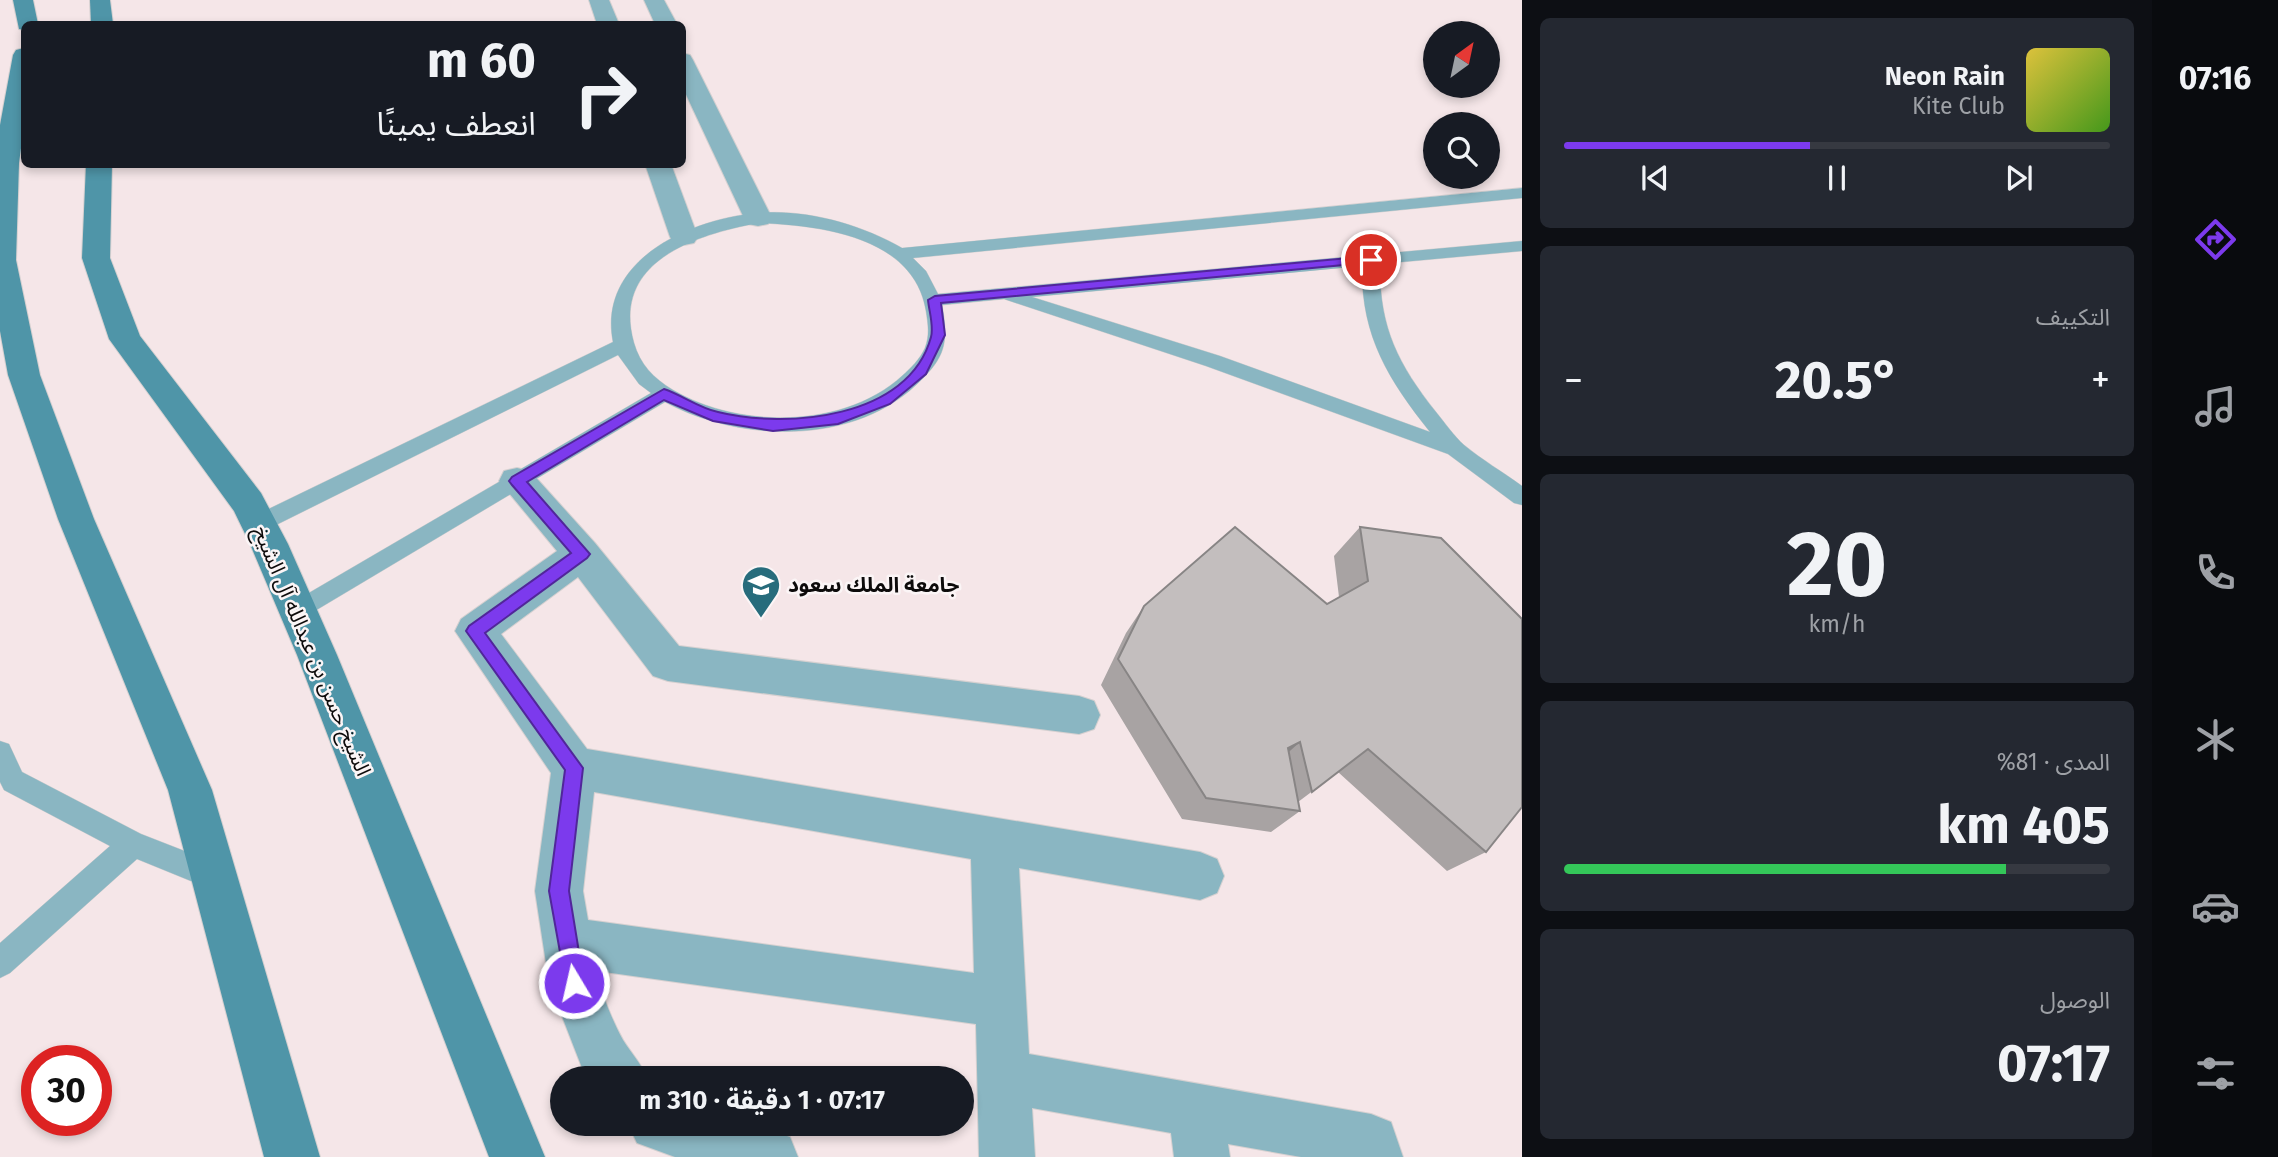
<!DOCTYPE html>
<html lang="ar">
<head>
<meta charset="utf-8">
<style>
	body { margin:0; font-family:"Fira Sans","Noto Sans Arabic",sans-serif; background:#242831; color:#f1f3f6; direction:rtl; height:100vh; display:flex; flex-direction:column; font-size:26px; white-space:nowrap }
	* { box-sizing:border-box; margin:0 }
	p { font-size:23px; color:#9ea1a6 }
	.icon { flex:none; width:38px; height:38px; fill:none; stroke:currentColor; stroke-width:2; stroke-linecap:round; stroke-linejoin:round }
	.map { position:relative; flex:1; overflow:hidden; direction:ltr }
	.details { display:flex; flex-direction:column; gap:18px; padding:18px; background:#0d0f14; width:630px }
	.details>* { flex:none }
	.hud { position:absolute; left:21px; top:21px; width:665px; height:147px; border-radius:10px; box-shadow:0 4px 10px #0003; direction:rtl; background:#171b24; color:#f1f3f6; overflow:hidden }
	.needle { width:46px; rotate:33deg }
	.tools { position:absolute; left:1423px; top:21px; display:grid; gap:14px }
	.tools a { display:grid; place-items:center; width:77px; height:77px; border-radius:50%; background:#171b24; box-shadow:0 4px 10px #0003; font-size:35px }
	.speed { position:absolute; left:21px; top:1045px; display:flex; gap:14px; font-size:35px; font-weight:700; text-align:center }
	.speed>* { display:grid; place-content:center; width:91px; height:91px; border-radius:50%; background:#171b24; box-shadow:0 4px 10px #0003; line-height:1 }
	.speed .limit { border:10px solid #d22; background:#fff; color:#111 }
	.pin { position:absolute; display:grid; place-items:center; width:60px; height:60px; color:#fff; margin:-30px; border:4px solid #fff; border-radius:50%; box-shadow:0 2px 7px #0007 }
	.me { position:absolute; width:77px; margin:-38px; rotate:351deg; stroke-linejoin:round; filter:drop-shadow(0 0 5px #0008) }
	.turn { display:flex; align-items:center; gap:24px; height:147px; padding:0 35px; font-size:32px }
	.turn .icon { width:91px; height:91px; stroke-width:2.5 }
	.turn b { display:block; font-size:49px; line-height:60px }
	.big { font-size:52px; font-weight:700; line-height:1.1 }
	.details .widget { flex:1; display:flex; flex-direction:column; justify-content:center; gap:10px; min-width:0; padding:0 24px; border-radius:10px; background:#242831 }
	.details .dial { align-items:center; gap:0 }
	.dial b { font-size:91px; line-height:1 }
	.song { display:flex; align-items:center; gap:21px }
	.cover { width:84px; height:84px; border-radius:10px; background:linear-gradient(135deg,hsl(50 70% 55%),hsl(100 70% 35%)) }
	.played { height:7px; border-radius:4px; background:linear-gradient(90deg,#7c3aed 45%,#363941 45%) }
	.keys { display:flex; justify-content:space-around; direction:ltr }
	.heat { display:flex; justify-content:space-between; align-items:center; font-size:38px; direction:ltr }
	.charge { height:10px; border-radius:5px; background:linear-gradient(90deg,#34c759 81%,#363941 0) }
	.trip { position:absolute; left:550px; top:1066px; width:424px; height:70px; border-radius:35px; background:#171b24; box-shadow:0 4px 10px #0003; font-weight:700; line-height:70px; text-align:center; direction:rtl }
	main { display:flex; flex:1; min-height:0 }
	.tabs { display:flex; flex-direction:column; width:126px; justify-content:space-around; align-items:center; background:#090b0e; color:#9ea1a6 }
	.tabs .icon { width:49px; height:49px }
	.tabs .selected { color:#7c3aed }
	.tabs b { font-size:32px; color:#f1f3f6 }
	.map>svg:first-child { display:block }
	.built { fill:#f5e6e8; fill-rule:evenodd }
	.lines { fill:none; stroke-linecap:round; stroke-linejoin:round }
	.service-casing { stroke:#d5d0d0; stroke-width:1 }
	.minor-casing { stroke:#d5d0d0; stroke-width:2 }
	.secondary-casing { stroke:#d5d0d0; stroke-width:2 }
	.service { fill:#8ab6c2; fill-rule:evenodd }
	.minor { fill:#8ab6c2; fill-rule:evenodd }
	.secondary { fill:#4f95a8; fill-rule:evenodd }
	.wall { fill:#a8a3a3 }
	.shaded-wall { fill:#888585 }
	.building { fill:#c3bebe; stroke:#888585; stroke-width:2 }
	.route { fill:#7c3aed; stroke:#51269a; stroke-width:2 }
	.labels { text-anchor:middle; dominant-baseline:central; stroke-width:5; stroke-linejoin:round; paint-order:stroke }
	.poi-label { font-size:21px; font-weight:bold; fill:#0d0b0b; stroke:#fbf5f6; text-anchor:start }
	.street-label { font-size:21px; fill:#0d0b0b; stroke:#fbf5f6 }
</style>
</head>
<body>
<main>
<nav class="tabs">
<b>07:16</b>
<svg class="icon selected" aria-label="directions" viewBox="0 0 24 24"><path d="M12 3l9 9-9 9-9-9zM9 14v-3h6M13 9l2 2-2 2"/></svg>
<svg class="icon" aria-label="music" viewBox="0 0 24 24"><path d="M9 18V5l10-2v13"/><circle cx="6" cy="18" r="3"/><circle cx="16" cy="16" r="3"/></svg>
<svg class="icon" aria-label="phone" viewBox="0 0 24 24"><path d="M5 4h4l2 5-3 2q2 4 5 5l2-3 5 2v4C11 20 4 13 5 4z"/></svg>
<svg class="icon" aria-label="climate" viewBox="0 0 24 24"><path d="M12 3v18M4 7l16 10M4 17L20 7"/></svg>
<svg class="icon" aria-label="car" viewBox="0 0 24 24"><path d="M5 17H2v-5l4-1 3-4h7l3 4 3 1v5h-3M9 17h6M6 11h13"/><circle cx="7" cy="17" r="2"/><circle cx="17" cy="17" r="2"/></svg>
<svg class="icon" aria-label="filters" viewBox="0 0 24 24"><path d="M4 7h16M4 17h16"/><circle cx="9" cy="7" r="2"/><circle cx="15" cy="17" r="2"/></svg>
</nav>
<section class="details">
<div class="widget">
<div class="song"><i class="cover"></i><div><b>Neon Rain</b><p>Kite Club</p></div></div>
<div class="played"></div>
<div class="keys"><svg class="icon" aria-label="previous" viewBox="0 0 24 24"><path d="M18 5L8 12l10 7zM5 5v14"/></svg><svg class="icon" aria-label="pause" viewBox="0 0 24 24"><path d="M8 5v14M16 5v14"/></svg><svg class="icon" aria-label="next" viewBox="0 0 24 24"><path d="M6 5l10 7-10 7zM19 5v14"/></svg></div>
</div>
<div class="widget"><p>التكييف</p>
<div class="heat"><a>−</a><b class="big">20.5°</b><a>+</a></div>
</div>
<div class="widget dial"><b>20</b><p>km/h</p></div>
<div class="widget"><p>المدى · 81%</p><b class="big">405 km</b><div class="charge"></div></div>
<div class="widget"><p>الوصول</p><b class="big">07:17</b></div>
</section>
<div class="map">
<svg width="1522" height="1157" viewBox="0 0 1522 1157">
	<rect width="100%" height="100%" fill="#fbf5f6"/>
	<path class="built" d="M 0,0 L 1522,0 L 1522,1157 L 0,1157 ZM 24,24 L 682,24 L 682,164 L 24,164 ZM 1435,33 L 1488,33 L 1488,86 L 1435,86 ZM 1435,124 L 1488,124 L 1488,177 L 1435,177 ZM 37,1060 L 96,1060 L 96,1120 L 37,1120 ZM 562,1078 L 961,1078 L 961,1124 L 562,1124 Z"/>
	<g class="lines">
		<g class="service-casing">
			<g id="service">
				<path d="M 1522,188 L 1522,198 L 913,258 L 926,271 L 938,294 L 1522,241 L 1522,251 L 1380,264 C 1379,327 1398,364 1436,412 C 1445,423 1454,436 1464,445 C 1482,460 1503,472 1522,486 L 1522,505 L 1514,503 L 1448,454 L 1206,366 L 1004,299 L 942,305 C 949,344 945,358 916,385 C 851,446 739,442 665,402 L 298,621 L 290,618 L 286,611 L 290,604 L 651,393 L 639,384 L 618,355 L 266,530 L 258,533 L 250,530 L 247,524 L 250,518 L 613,342 C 597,260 690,219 758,213 C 806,209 860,224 902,248 ZM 758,223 C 819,225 914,236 926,311 C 928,324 930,335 925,348 C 920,359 911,368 902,376 C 844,429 739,429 673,390 C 653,378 640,364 634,343 C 611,262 694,235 758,223 ZM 1362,266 C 1361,336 1388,379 1430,432 L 1220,356 L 1032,297 Z"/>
				<path d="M 0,741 L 9,744 L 22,772 L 141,834 L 223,866 L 227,876 L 223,886 L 213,890 L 137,859 L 10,973 L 0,978 L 0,943 L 110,846 L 4,790 L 0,782 Z"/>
			</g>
		</g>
		<g class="minor-casing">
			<g id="minor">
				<path d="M 589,0 L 609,0 L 619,24 L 597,24 Z"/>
				<path d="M 644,0 L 664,0 L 677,24 L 655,24 Z"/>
				<path d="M 682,53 L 690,55 L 693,60 L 772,218 L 768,224 L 758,226 L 748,224 L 744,218 L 682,86 Z"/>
				<path d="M 645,164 L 671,164 L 698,237 L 694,243 L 684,245 L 674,243 L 670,237 Z"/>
				<path d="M 517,468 L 530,471 L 595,543 L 679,646 L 1079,696 L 1094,701 L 1100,715 L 1094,729 L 1079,734 L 668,681 L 653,676 L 578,577 L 501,634 L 587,749 L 1200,852 L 1217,859 L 1224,876 L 1217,893 L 1200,900 L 1019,868 L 1029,1054 L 1371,1114 L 1391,1122 L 1403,1157 L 1301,1157 L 1228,1144 L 1230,1157 L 1174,1157 L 1171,1133 L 1032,1108 L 1035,1157 L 979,1157 L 976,1024 L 597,971 C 601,993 612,1020 623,1040 C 631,1053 641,1063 647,1078 L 586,1078 L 549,983 L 535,891 L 551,773 L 455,631 L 461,619 L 557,551 L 499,481 L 504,471 ZM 594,792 L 971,859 L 974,973 L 588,920 L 583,891 Z"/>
				<path d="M 628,1124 L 751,1124 L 790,1137 L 798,1157 L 675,1157 L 637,1143 Z"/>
			</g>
		</g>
		<g class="secondary-casing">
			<g id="secondary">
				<path d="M 13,0 L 33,0 L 38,24 L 24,24 L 24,30 L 19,29 Z"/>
				<path d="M 90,0 L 110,0 L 113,24 L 91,24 Z"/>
				<path d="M 24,48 L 24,126 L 19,163 L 16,260 L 40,375 L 94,519 L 212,790 L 320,1157 L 264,1157 L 168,790 L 58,519 L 8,375 L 0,331 L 0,125 L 13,55 L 16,50 Z"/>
				<path d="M 86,164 L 112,164 L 110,258 L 140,336 L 261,493 L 288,544 L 337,655 L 545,1157 L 489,1157 L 297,655 L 250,544 L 234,511 L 109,339 L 82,258 Z"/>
			</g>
		</g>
		<use href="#service" class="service"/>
		<use href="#minor" class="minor"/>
		<use href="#secondary" class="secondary"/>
	</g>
	<path class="wall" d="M 1360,527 L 1486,852 L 1447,871 L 1338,772 L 1298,802 L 1300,811 L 1271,832 L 1182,819 L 1101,685 L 1126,633 L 1144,606 L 1327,604 L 1339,597 L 1334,556 Z"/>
	<path class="shaded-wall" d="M 1300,742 L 1273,766 L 1288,748 Z"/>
	<path class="building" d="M 1235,527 L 1327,604 L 1368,581 L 1360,527 L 1441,538 L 1522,619 L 1522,807 L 1486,852 L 1368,749 L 1312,792 L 1300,742 L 1288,748 L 1300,811 L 1206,798 L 1118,659 L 1144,606 Z"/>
	<path class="route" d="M 1371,256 L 1375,257 L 1375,262 L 941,303 L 945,335 L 926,374 L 890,404 L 838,424 L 773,431 L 713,421 L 664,400 L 527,482 L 590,554 L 587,558 L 485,633 L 583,768 L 569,891 L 584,983 L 581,991 L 574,994 L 567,991 L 549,891 L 565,770 L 466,631 L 469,626 L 571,553 L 512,485 L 509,481 L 512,477 L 664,389 C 682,395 699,408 718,412 C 786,429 909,419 931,337 C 934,326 929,311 928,300 L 935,296 Z"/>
	<defs>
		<g id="university-pin" transform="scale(2.0125)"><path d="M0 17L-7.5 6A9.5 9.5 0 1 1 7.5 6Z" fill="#276c7c" stroke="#fbf5f6"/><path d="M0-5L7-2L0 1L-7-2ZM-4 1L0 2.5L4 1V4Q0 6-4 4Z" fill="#fff"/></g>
	</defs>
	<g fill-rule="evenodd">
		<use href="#university-pin" x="761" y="585"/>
	</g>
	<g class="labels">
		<g class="poi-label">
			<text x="788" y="585">جامعة الملك سعود</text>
		</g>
		<g class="street-label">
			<text transform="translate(312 651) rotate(67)">الشيخ حسن بن عبدالله آل الشيخ</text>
		</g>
	</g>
</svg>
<div class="tools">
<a><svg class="needle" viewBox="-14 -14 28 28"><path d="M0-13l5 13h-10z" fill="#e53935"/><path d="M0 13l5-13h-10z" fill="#9ea1a6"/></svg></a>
<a><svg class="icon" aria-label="search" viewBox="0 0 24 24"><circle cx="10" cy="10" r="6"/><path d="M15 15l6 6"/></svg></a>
</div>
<div class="speed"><div class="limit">30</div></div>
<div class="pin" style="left:1371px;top:260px;background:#d93025"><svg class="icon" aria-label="arrive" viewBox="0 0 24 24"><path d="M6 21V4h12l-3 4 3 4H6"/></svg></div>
<svg class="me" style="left:574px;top:983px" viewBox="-20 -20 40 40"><circle r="17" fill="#7c3aed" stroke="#fff" stroke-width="3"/><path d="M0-11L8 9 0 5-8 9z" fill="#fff"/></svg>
<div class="trip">07:17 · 1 دقيقة · 310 m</div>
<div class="hud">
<div class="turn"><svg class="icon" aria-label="right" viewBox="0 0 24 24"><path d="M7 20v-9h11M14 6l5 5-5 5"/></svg><div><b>60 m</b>انعطف يمينًا</div></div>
</div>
</div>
</main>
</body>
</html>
